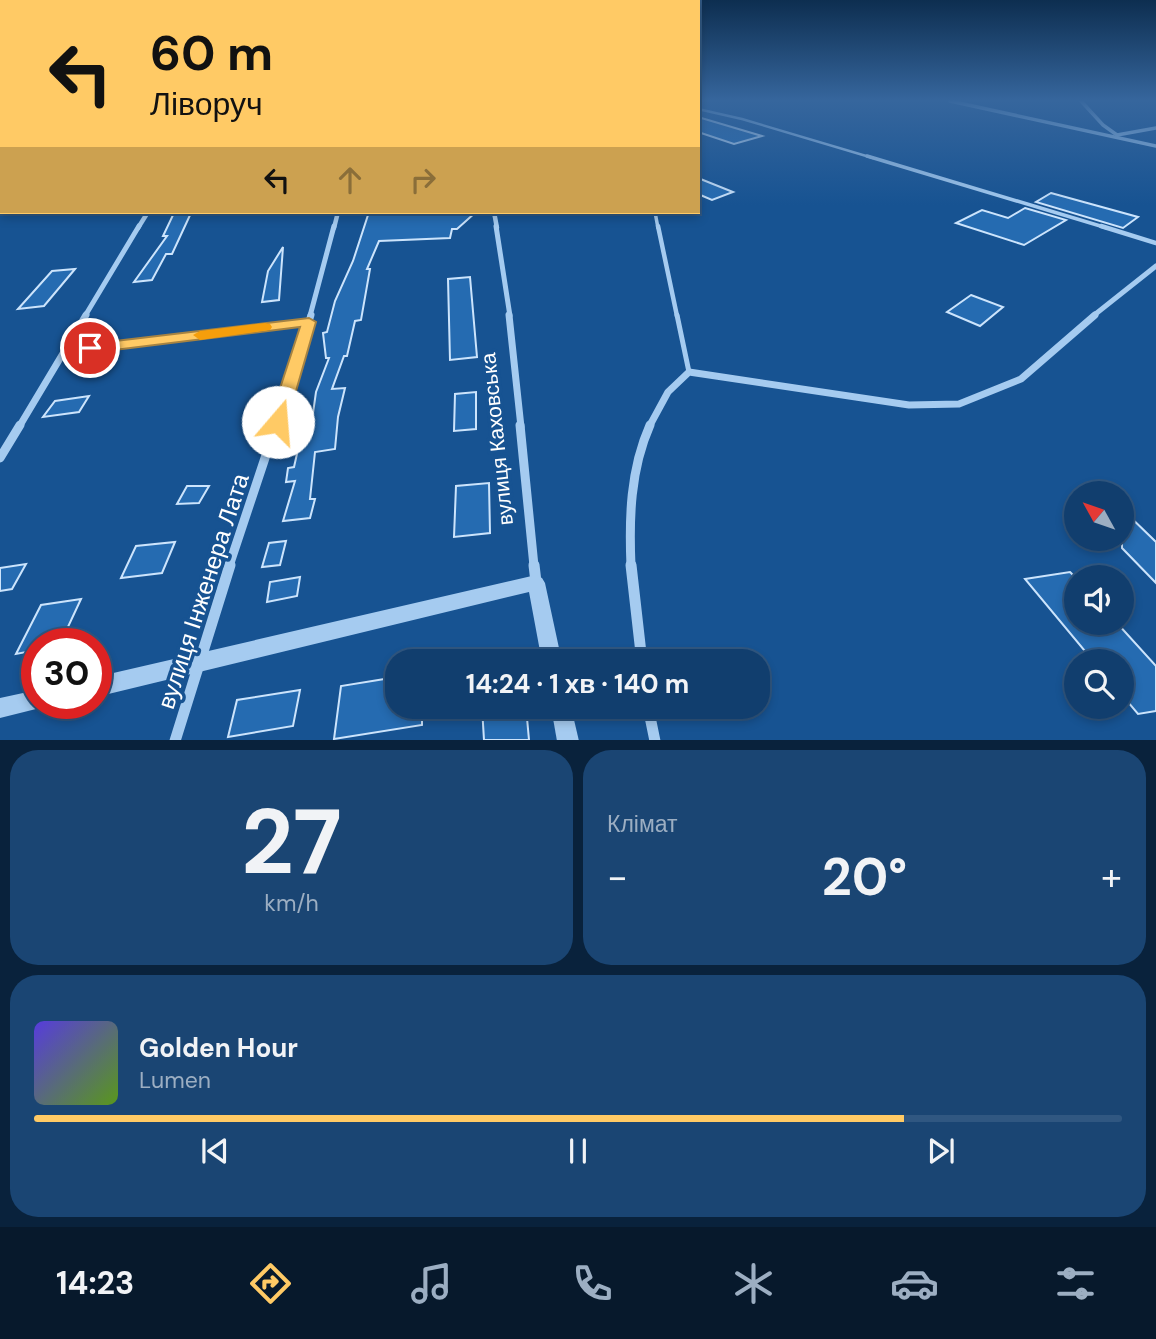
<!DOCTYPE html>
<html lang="uk">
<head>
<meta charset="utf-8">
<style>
	body { margin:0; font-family:"DM Sans",sans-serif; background:#1a4573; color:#f1f3f6; height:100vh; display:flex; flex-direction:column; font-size:26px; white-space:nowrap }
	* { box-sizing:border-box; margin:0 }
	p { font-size:23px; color:#9caec2 }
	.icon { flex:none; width:38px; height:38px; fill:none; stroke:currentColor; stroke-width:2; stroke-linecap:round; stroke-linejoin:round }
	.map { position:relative; height:740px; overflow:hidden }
	.side { display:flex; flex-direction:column; gap:10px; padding:10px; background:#09223c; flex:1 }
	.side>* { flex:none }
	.guide { position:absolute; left:0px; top:0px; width:700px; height:214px; box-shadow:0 4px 10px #0003,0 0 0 2px #305781; background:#ffca65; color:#111; overflow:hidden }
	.needle { width:46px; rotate:310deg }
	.buttons { position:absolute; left:1064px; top:481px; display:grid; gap:14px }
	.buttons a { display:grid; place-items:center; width:70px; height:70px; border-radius:50%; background:#113e6e; box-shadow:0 4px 10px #0003,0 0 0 2px #305781; font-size:35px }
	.speed { position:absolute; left:21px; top:628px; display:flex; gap:14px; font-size:35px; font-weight:700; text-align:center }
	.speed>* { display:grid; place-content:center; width:91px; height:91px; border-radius:50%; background:#113e6e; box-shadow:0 4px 10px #0003,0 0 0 2px #305781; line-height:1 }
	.speed .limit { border:10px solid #d22; background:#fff; color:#111 }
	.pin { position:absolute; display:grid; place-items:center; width:60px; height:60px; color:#fff; margin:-30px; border:4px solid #fff; border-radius:50%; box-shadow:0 2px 7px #0007 }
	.me { position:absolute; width:77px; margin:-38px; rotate:18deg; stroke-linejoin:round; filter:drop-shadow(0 0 5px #0008) }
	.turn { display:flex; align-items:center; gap:24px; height:147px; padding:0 35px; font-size:32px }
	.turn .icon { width:91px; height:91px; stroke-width:2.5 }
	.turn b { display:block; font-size:49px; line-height:60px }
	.lanes { display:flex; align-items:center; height:66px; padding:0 35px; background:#0003; justify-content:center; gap:35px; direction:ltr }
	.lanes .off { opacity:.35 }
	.big { font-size:52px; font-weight:700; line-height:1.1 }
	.side .card { flex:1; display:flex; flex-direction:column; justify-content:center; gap:10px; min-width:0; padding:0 24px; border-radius:28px; background:#1a4573 }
	.side .dial { align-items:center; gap:0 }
	.dial b { font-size:91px; line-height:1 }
	.song { display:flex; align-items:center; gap:21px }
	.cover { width:84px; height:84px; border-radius:10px; background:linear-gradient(135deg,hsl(250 70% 55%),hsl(90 70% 35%)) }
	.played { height:7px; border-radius:4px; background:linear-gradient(90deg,#ffca65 80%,#305781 80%) }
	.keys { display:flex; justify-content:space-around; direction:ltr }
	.heat { display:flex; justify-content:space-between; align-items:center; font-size:38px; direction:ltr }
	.side .tiles { flex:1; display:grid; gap:10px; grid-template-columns:1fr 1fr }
	.card:last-child { grid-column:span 2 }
	.trip { position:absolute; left:385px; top:649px; width:385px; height:70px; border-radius:28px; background:#113e6e; box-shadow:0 4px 10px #0003,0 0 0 2px #305781; font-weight:700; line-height:70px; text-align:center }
	.tab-bar { display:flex; height:112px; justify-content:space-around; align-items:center; background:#07192c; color:#9caec2 }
	.tab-bar .icon { width:49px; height:49px }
	.tab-bar .current { color:#ffca65 }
	.tab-bar b { font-size:32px; color:#f1f3f6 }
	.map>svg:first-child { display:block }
	.building { fill:#256bb1; stroke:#cce4fc; stroke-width:2 }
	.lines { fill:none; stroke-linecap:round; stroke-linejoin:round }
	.service-far3 { stroke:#a5cbf0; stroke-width:2.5 }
	.service-far2 { stroke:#a5cbf0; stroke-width:3.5 }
	.service-far1 { stroke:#a5cbf0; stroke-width:4.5 }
	.service { stroke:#a5cbf0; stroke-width:5 }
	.minor-far5 { stroke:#a5cbf0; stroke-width:3.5 }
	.minor-far4 { stroke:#a5cbf0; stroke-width:4.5 }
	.minor-far3 { stroke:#a5cbf0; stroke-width:5 }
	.minor-far2 { stroke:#a5cbf0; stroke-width:7 }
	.minor-far1 { stroke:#a5cbf0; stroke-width:9 }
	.minor { stroke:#a5cbf0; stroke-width:11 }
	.tertiary { fill:#a5cbf0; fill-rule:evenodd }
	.route { fill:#ffca65; stroke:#a68342; stroke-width:2 }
	.slow { fill:#f59e0b }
	.labels { text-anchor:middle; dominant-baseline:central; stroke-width:7; stroke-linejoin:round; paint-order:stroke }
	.street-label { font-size:21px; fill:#fff; stroke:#175392 }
	.near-street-label { font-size:24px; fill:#fff; stroke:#175392 }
</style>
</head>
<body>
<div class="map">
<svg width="1156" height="741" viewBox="0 0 1156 741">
	<rect width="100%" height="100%" fill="#175392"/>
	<g class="building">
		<path d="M 698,117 L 762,136 L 734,144 L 698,132 Z"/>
		<path d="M 698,178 L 733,192 L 712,200 L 698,194 Z"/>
		<path d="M 1051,193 L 1138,217 L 1123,228 L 1036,202 Z"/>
		<path d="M 1025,208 L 1066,220 L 1024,245 L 956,223 L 982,210 L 1008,218 Z"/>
		<path d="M 183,212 L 191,213 L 172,254 L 166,254 L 152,280 L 134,282 L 167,236 L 163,236 L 173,215 Z"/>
		<path d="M 369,212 L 476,212 L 457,229 L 452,229 L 450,238 L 379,241 L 367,269 L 370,269 L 361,320 L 355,321 L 347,356 L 344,356 L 332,389 L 345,388 L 338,417 L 335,449 L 315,452 L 310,499 L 315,499 L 310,518 L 283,521 L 295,481 L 286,482 L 288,468 L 294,467 L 306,414 L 313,413 L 316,392 L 329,358 L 326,358 L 323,333 L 327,332 L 335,301 L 353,261 Z"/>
		<path d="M 283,247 L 279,300 L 262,302 L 268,271 Z"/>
		<path d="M 75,269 L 44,306 L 18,309 L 52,271 Z"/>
		<path d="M 470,277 L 477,357 L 450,360 L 448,279 Z"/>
		<path d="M 971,295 L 1003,307 L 980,326 L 947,312 Z"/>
		<path d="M 476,392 L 476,429 L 454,431 L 455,394 Z"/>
		<path d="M 89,396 L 79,412 L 43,417 L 55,401 Z"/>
		<path d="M 489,483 L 490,533 L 454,537 L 456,486 Z"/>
		<path d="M 187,486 L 209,486 L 199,503 L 177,504 Z"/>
		<path d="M 1122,509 L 1156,542 L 1156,583 L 1122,548 Z"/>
		<path d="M 286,541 L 280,565 L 262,567 L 269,543 Z"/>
		<path d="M 175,542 L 162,573 L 121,578 L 136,546 Z"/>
		<path d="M 26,564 L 12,589 L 0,591 L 0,568 Z"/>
		<path d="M 1070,572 L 1076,578 L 1076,623 L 1117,623 L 1156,666 L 1156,711 L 1138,714 L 1122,695 L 1122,662 L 1094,662 L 1025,579 Z"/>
		<path d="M 300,577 L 297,596 L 267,602 L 270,582 Z"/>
		<path d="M 81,599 L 60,644 L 37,644 L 37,650 L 16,654 L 41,605 Z"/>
		<path d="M 397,677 L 397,707 L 422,707 L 422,725 L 334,739 L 341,686 Z"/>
		<path d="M 300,690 L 293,726 L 228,737 L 237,700 Z"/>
		<path d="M 482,707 L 526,707 L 529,740 L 484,740 Z"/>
	</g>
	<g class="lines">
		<path class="service-far3" d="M 698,109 L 742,119 L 873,158"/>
		<g class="service-far2">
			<path d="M 867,156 L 1107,228"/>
			<path d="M 655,212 L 658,228"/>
		</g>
		<g class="service-far1">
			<path d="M 658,226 L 677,316"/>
			<path d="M 1101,226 L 1156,243"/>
		</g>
		<path class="service" d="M 677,315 L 689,372"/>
		<g class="minor-far5">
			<path d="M 950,101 L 1156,146"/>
			<path d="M 1081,101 L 1103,125 L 1117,135 L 1156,128"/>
		</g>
		<g class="minor-far4">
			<path d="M 494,212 L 497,228"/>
			<path d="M 0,213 L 21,212"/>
			<path d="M 138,228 L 148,212"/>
			<path d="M 334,228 L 338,212"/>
		</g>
		<g class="minor-far3">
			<path d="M 496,226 L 510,316"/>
			<path d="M 85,316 L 139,226"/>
			<path d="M 310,316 L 334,226"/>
			<path d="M 1093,316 L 1156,266"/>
		</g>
		<g class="minor-far2">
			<path d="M 509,315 L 521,427"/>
			<path d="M 66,351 L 309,322"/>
			<path d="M 19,427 L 86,315"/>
			<path d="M 276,427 L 311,315"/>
			<path d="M 649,427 L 668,392 L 689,372 L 909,405 L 959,404 L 1021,379 L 1095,315"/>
		</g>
		<g class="minor-far1">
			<path d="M 520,425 L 534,566"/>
			<path d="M 0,458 L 20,425"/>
			<path d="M 229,566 L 276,425"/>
			<path d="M 631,566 C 629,519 630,470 650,425"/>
		</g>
		<g class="minor">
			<path d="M 534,565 L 536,582"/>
			<path d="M 631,565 L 642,662"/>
			<path d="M 648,707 L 655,741"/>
			<path d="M 175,741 L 230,565"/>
		</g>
		<g class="tertiary">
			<path d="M 536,575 L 542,578 L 545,583 L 562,662 L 542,662 L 529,592 L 96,697 L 96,677 Z"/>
			<path d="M 37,690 L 37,704 L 46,704 L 44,707 L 0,718 L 0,698 Z"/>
			<path d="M 551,707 L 571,707 L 579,741 L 557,741 Z"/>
		</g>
	</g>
	<linearGradient id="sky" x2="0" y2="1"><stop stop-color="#0d2e50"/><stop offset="0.49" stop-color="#36669d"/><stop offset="1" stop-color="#36669d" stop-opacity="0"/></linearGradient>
	<rect width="1156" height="205" fill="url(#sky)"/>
	<path class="route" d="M 309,318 L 316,322 L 287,422 L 278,428 L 269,422 L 300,327 L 90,353 L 82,348 L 90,344 Z"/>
	<path class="slow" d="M 265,323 L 270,324 L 272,327 L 270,330 L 200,340 L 193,335 L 200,331 Z"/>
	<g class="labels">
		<g class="street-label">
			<text transform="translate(497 439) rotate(-96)">вулиця Каховська</text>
		</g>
		<g class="near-street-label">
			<text transform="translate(203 591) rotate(-72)">вулиця Інженера Лата</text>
		</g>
	</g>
</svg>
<div class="buttons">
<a><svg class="needle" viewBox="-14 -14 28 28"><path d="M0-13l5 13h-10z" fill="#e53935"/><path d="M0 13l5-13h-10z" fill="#9caec2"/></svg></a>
<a><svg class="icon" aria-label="sound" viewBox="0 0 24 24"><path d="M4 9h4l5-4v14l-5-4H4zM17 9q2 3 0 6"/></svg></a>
<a><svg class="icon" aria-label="search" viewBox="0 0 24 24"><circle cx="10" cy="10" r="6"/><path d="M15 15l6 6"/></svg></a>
</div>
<div class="speed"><div class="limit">30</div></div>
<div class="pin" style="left:90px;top:348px;background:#d93025"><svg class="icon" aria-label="arrive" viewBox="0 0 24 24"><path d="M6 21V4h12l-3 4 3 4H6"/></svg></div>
<svg class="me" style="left:278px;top:422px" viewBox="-20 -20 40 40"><circle r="19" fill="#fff"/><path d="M0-13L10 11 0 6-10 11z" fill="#ffca65"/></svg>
<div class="trip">14:24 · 1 хв · 140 m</div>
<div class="guide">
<div class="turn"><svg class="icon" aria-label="left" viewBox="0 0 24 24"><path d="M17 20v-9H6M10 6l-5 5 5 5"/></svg><div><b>60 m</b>Ліворуч</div></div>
<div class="lanes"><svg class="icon" aria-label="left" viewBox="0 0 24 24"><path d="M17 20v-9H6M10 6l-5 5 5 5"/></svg><svg class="icon off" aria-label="ahead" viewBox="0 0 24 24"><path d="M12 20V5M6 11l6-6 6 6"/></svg><svg class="icon off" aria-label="right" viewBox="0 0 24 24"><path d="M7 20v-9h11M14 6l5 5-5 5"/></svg></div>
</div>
</div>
<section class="side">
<div class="tiles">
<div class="card dial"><b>27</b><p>km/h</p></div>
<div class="card"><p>Клімат</p>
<div class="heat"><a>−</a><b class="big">20°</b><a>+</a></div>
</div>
<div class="card">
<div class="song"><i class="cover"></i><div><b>Golden Hour</b><p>Lumen</p></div></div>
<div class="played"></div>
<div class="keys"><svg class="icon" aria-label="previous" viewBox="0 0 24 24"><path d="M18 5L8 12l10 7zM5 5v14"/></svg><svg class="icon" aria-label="pause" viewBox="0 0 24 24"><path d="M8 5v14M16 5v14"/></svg><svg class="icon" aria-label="next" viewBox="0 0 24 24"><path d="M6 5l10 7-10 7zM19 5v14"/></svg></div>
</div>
</div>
</section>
<nav class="tab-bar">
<b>14:23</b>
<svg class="icon current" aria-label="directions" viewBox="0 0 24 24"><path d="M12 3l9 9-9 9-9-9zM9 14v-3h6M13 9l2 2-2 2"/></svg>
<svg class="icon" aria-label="music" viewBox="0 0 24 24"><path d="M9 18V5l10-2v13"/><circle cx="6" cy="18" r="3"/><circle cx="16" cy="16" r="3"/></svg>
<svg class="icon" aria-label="phone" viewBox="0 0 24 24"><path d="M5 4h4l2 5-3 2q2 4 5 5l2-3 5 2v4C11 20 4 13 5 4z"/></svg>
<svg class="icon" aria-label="climate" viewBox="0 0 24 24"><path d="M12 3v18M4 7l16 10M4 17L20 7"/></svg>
<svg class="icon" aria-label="car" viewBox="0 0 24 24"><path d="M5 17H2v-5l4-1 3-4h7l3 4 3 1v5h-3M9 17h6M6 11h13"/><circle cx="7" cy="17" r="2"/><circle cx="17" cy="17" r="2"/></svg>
<svg class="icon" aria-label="filters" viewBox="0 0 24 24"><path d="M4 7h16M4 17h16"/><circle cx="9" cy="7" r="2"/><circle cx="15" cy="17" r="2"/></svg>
</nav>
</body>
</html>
